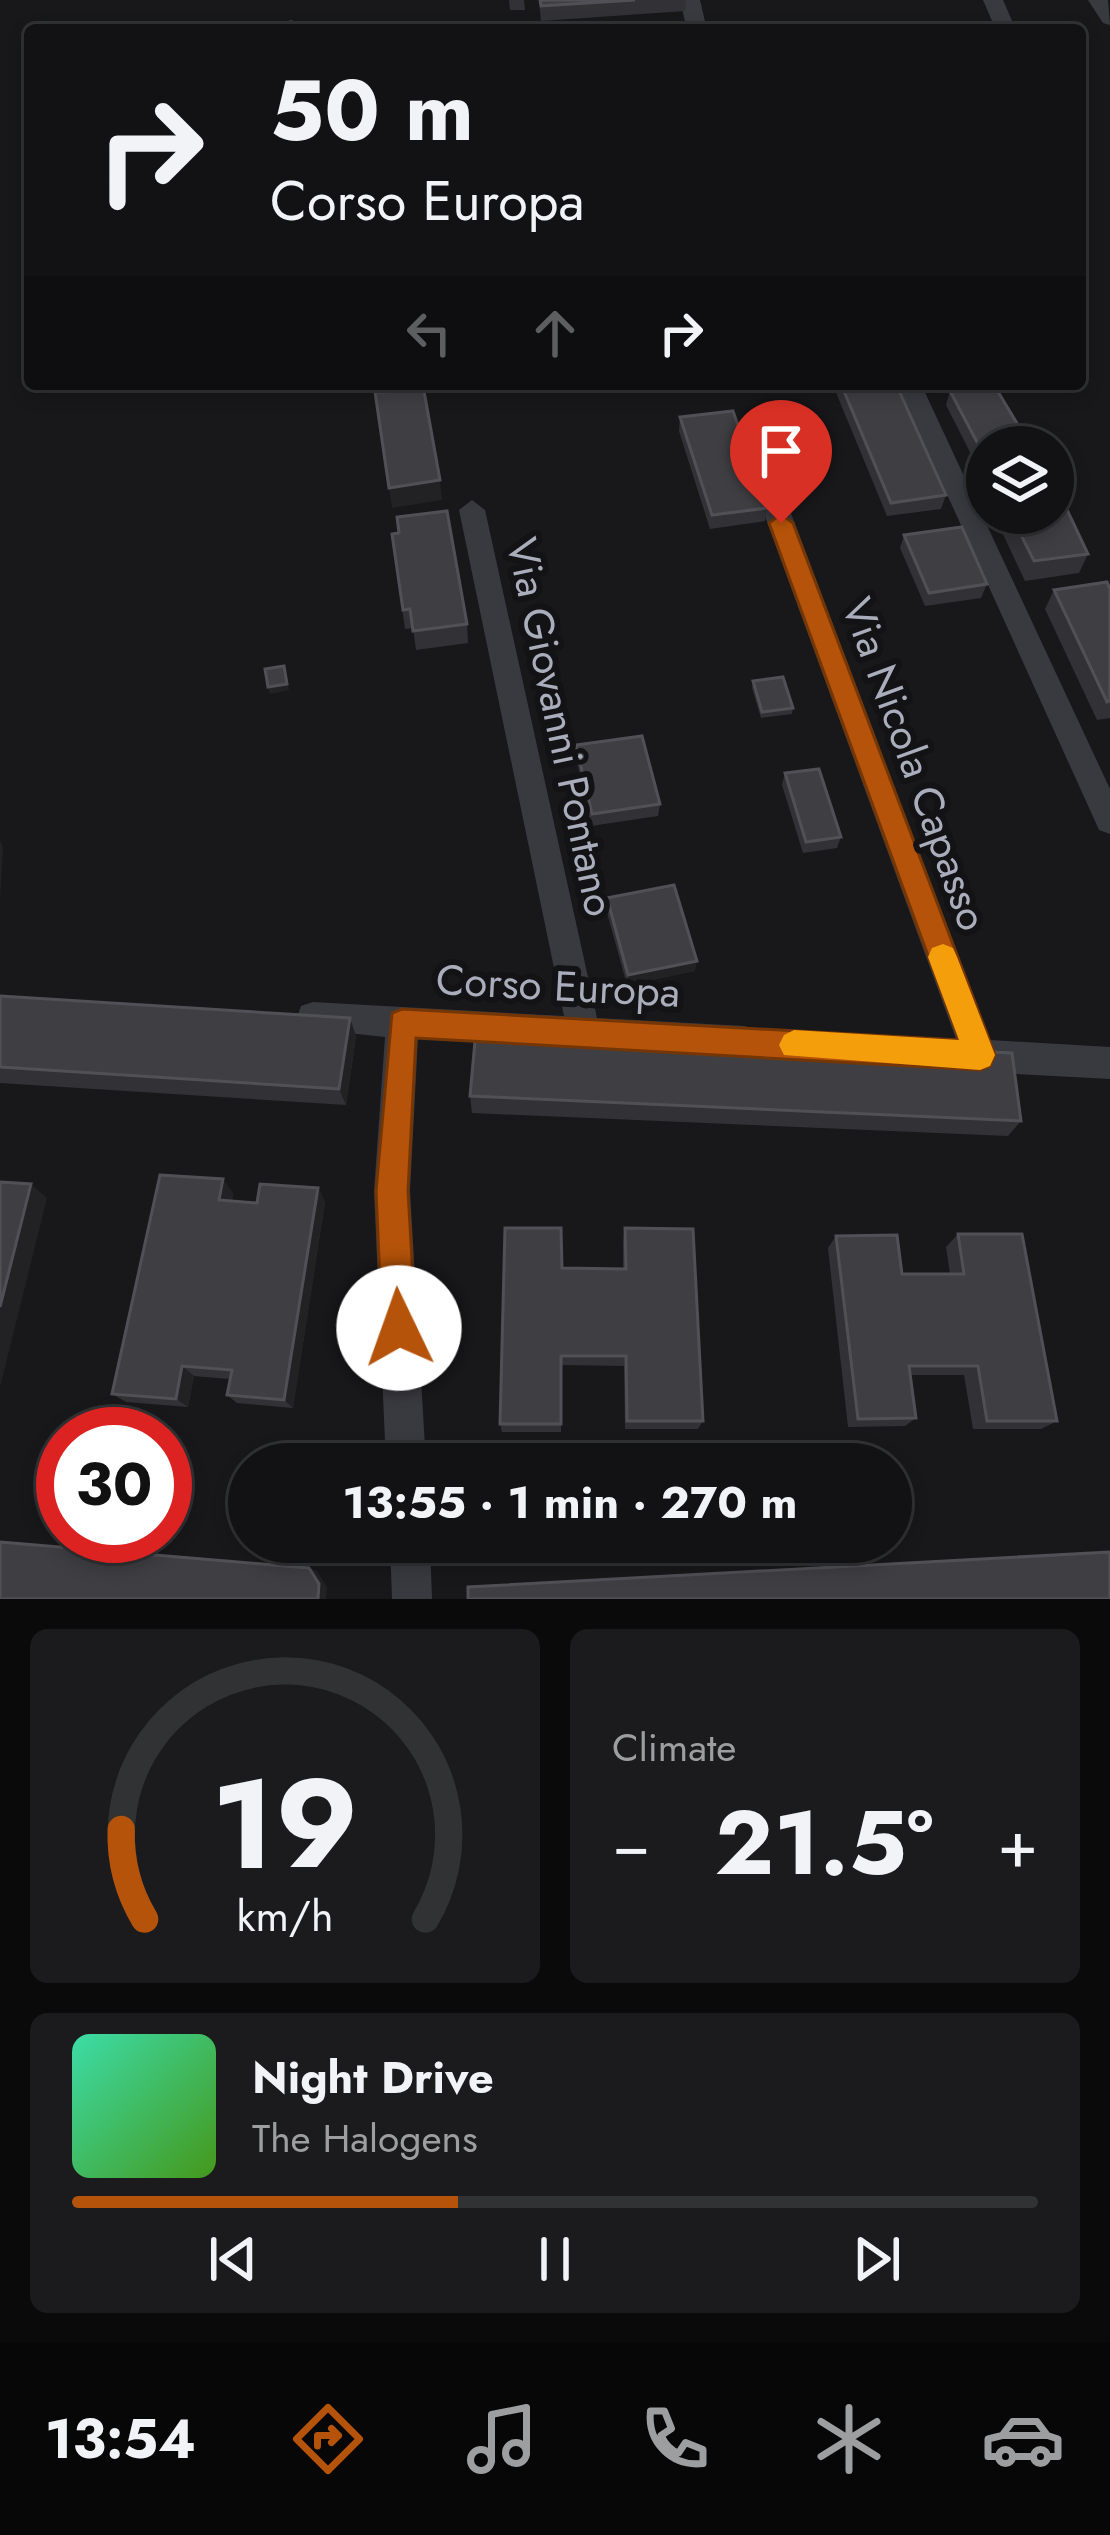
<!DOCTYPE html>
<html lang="en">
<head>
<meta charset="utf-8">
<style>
	body { margin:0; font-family:Jost,sans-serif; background:#1b1b1d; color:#f1f3f6; height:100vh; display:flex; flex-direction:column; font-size:45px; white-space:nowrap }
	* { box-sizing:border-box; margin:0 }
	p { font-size:39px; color:#9c9ea0 }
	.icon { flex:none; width:66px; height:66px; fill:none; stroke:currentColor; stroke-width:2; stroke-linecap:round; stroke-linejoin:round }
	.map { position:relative; height:1599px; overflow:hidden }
	.side { display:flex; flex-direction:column; gap:30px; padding:30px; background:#0a0a0b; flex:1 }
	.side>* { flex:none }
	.banner { position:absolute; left:24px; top:24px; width:1062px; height:366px; border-radius:12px; box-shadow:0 6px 18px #0003,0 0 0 3px #313234; background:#121214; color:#f1f3f6; overflow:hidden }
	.controls { position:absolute; left:966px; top:426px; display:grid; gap:24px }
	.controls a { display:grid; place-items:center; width:108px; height:108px; border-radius:50%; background:#121214; box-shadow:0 6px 18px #0003,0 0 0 3px #313234; font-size:60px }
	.speed { position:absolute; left:36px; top:1407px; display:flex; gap:24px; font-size:60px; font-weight:700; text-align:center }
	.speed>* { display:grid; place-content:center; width:156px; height:156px; border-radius:50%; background:#121214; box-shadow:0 6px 18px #0003,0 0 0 3px #313234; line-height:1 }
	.speed .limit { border:18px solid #d22; background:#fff; color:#111 }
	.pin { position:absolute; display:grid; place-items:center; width:102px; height:102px; color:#fff; margin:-123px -51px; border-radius:50% 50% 50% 0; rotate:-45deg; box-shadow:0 0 12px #0007 }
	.pin .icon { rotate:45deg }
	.me { position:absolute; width:132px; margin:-66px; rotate:357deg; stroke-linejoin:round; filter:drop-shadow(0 0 9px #0008) }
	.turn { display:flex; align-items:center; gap:42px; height:252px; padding:0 48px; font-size:54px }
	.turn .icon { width:156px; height:156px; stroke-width:2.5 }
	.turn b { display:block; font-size:84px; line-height:102px }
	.lanes { display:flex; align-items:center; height:114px; padding:0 48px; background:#0003; justify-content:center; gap:60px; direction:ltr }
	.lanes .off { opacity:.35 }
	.big { font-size:90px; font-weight:700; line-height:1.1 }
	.side .widget { flex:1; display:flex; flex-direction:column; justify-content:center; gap:18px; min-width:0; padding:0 42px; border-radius:18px; background:#1b1b1d }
	.side .dial { align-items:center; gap:0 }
	.dial svg { height:312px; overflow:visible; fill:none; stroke:#313234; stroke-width:7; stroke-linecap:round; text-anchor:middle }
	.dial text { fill:#f1f3f6; stroke:none }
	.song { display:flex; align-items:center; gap:36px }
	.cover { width:144px; height:144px; border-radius:18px; background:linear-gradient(135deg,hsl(160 70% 55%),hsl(100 70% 35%)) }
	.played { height:12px; border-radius:6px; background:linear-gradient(90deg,#b45309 40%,#313234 40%) }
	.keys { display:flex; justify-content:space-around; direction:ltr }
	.heat { display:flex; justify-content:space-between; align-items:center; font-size:66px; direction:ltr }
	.side .tiles { flex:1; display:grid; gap:30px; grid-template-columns:1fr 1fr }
	.widget:last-child { grid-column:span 2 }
	.trip { position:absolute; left:228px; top:1443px; width:684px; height:120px; border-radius:60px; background:#121214; box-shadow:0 6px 18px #0003,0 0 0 3px #313234; font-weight:700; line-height:120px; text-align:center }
	.menu { display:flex; height:192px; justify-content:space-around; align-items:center; background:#070708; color:#9c9ea0 }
	.menu .icon { width:84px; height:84px }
	.menu .current { color:#b45309 }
	.menu b { font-size:54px; color:#f1f3f6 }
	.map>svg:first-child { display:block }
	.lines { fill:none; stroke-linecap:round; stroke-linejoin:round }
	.minor { fill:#393940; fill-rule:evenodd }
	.wall { fill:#323135 }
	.shaded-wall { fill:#222224 }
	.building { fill:#3f3f43; stroke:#505056; stroke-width:3 }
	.route { fill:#b45309; stroke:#753606; stroke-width:3 }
	.slow { fill:#f59e0b }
	.labels { text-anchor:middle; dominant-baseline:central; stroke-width:12; stroke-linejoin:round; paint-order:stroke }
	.street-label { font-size:42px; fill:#aaadbb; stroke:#131315 }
</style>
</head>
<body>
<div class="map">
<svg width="1110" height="1599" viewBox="0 0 1110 1599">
	<rect width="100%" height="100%" fill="#18181a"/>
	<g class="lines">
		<g class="minor">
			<path d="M 680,0 L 700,0 L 707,30 L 687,30 Z"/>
			<path d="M 983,0 L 1003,0 L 1016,30 L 996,30 Z"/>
			<path d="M 1088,0 L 1108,0 L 1110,25 L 1103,23 Z"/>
			<path d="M 897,384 L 921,384 L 1110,789 L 1110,834 L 1099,830 L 1095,821 Z"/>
			<path d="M 748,425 L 761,434 L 990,1040 L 1110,1047 L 1110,1079 L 979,1072 L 960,1066 L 955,1055 L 959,1047 L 735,434 Z"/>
			<path d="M 472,500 L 485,510 L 597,1018 L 745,1026 L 757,1031 L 762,1042 L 757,1053 L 745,1058 L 418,1038 L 410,1191 L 426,1464 L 386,1464 L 374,1191 L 385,1037 L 301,1028 L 297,1017 L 301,1006 L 313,1002 L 564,1016 L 459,510 Z"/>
			<path d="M 390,1542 L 430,1542 L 432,1599 L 392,1599 Z"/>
		</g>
	</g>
	<g class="wall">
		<path d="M 509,0 L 524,0 L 525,10 L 510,10 Z"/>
		<path d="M 539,0 L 686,0 L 685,11 L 541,21 Z"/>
		<path d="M 55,384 L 68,384 L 68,388 L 57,389 Z"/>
		<path d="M 839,384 L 896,384 L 946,495 L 941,509 L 887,516 L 837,395 Z"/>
		<path d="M 950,391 L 987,447 L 987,455 L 973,458 L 946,405 Z"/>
		<path d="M 680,417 L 767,508 L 765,521 L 710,529 L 679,431 Z"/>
		<path d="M 987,468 L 987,500 L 980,486 Z"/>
		<path d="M 993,513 L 1053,513 L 1088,554 L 1079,573 L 1025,581 Z"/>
		<path d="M 392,534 L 467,624 L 468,643 L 416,650 L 413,628 L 405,629 Z"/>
		<path d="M 904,535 L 987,584 L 981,598 L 925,606 L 900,548 Z"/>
		<path d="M 1110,589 L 1110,718 L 1097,720 L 1045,609 L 1054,590 Z"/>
		<path d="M 753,681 L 793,708 L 792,714 L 761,718 L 752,688 Z"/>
		<path d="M 576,745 L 660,804 L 658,816 L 591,826 L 576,757 Z"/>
		<path d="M 785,773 L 841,837 L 837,848 L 803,853 L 782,785 Z"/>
		<path d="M 607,898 L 695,971 L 627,985 L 606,909 Z"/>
		<path d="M 0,996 L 356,1036 L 346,1105 L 0,1083 Z"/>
		<path d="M 470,1096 L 1021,1121 L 1008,1136 L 472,1113 Z"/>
		<path d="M 318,1188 L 325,1202 L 293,1408 L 237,1403 L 227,1395 L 230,1379 L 194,1376 L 188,1407 L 126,1402 L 112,1394 L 233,1193 L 232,1201 L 257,1203 Z"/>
		<path d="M 625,1228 L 703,1421 L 698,1429 L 625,1429 L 624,1366 L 561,1365 L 561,1432 L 502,1432 L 500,1424 L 562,1268 L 623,1269 L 623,1241 Z"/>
		<path d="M 958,1234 L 1057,1421 L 1041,1429 L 973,1429 L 964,1375 L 911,1375 L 916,1418 L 905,1426 L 848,1427 L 828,1248 L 836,1236 L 902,1274 L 950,1274 L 946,1247 Z"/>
	</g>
	<g class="shaded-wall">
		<path d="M 1024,435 L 1019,447 L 987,447 L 987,455 L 973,458 L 978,444 Z"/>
		<path d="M 440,480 L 442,500 L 392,508 L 389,488 Z"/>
		<path d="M 284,666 L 289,690 L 270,694 L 268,687 Z"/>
		<path d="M 0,841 L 3,846 L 0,900 Z"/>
		<path d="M 697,961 L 695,971 L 627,985 L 628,975 Z"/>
		<path d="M 350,1018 L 356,1036 L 346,1105 L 339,1089 Z"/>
		<path d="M 223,1179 L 233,1193 L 229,1213 L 219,1200 Z"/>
		<path d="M 31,1184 L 47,1198 L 0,1387 L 0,1307 Z"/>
		<path d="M 318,1188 L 325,1202 L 293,1408 L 284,1400 Z"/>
		<path d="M 182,1366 L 194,1376 L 188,1407 L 176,1399 Z"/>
		<path d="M 309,1568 L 317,1571 L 327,1587 L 326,1599 L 318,1599 Z"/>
	</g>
	<g class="building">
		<path d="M 540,0 L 635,0 L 541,6 Z"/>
		<path d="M 291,22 L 291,30 L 277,30 L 278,24 Z"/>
		<path d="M 841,384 L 896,384 L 946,495 L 891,503 Z"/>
		<path d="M 994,385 L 1024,435 L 978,444 L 950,391 Z"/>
		<path d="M 424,391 L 440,480 L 389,488 L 375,392 Z"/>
		<path d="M 733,411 L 767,508 L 712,515 L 680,417 Z"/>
		<path d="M 1053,480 L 1088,554 L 1034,561 L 1010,513 L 1053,513 Z"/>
		<path d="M 447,511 L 467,624 L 413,631 L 410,609 L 403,610 L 392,534 L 399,533 L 397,517 Z"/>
		<path d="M 962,527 L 987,584 L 929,593 L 904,535 Z"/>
		<path d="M 1107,582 L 1110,589 L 1110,701 L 1107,702 L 1054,590 Z"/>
		<path d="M 284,666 L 287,684 L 268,687 L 265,669 Z"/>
		<path d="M 783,677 L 793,708 L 762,712 L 753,681 Z"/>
		<path d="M 642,736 L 660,804 L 592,814 L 576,745 Z"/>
		<path d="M 819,769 L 841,837 L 806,842 L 785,773 Z"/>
		<path d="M 674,885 L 697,961 L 628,975 L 607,898 Z"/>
		<path d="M 0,996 L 350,1018 L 339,1089 L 0,1067 Z"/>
		<path d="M 476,1030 L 1012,1053 L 1021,1121 L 470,1096 Z"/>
		<path d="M 160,1175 L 223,1179 L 219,1200 L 257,1203 L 260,1184 L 318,1188 L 284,1400 L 227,1395 L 232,1370 L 182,1366 L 176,1399 L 112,1394 Z"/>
		<path d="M 0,1182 L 31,1184 L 0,1307 Z"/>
		<path d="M 505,1228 L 561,1228 L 562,1268 L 626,1269 L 625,1228 L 693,1229 L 703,1421 L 627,1421 L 626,1356 L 561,1356 L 561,1424 L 500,1424 Z"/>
		<path d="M 958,1234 L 1022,1234 L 1057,1421 L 987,1421 L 978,1366 L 909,1366 L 916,1418 L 858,1419 L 836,1236 L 897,1235 L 902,1274 L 964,1274 Z"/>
		<path d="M 0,1542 L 309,1568 L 319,1584 L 318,1599 L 0,1599 Z"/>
		<path d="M 1110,1552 L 1110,1599 L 468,1599 L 468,1587 Z"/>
	</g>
	<path class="route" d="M 781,514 L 793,523 L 995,1055 L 990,1066 L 980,1070 L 416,1038 L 408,1191 L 416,1328 L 411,1339 L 399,1344 L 387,1339 L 382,1328 L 376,1191 L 392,1013 L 402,1009 L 959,1040 L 769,523 Z"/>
	<path class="slow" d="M 943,944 L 953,948 L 957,957 L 995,1055 L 990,1066 L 980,1070 L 784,1055 L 779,1045 L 784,1035 L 794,1030 L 959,1040 L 928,957 L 932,948 Z"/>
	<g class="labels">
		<g class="street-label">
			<text transform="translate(561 727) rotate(78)">Via Giovanni Pontano</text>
			<text transform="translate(915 764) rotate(70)">Via Nicola Capasso</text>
			<text transform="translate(558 986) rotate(3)">Corso Europa</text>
		</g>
	</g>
</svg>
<div class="controls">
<a><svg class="icon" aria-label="layers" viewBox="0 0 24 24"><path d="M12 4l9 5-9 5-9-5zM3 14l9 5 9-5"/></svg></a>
</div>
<div class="speed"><div class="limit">30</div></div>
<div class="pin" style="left:781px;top:523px;background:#d93025"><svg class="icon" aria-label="arrive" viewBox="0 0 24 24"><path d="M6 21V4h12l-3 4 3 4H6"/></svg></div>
<svg class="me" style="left:399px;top:1328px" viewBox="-20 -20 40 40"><circle r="19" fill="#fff"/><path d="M0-13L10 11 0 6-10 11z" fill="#b45309"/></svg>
<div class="trip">13:55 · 1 min · 270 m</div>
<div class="banner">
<div class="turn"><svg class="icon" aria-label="right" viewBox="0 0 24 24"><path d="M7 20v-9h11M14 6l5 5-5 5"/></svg><div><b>50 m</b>Corso Europa</div></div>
<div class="lanes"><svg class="icon off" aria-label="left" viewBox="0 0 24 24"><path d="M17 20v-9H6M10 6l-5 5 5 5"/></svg><svg class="icon off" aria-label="ahead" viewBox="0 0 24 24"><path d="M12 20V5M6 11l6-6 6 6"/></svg><svg class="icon" aria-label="right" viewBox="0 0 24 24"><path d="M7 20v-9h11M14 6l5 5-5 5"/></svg></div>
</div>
</div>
<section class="side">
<div class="tiles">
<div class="widget dial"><svg viewBox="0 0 100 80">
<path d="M14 69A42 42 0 1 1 86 69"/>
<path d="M14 69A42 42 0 0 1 8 46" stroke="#b45309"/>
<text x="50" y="56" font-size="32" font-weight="700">19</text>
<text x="50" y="72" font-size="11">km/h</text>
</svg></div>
<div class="widget"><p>Climate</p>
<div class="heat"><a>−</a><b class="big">21.5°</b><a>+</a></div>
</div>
<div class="widget">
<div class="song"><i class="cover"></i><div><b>Night Drive</b><p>The Halogens</p></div></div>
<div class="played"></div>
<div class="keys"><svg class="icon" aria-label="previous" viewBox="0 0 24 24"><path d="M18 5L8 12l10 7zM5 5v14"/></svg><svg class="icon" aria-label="pause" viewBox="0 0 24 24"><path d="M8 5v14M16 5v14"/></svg><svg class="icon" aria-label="next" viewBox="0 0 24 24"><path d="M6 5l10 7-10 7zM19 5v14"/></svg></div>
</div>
</div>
</section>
<nav class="menu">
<b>13:54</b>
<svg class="icon current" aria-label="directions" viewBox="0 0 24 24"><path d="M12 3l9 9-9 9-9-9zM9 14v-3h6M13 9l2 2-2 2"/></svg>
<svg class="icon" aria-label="music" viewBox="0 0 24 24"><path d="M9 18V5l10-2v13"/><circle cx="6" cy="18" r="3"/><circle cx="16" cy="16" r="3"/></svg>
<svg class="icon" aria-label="phone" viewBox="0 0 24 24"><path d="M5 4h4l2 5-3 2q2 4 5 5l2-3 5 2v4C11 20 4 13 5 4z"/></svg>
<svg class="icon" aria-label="climate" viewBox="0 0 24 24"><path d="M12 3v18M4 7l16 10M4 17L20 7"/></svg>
<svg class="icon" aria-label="car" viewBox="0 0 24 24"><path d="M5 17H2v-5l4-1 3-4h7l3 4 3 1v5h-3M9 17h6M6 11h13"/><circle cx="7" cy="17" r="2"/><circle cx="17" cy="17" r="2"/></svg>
</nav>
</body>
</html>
